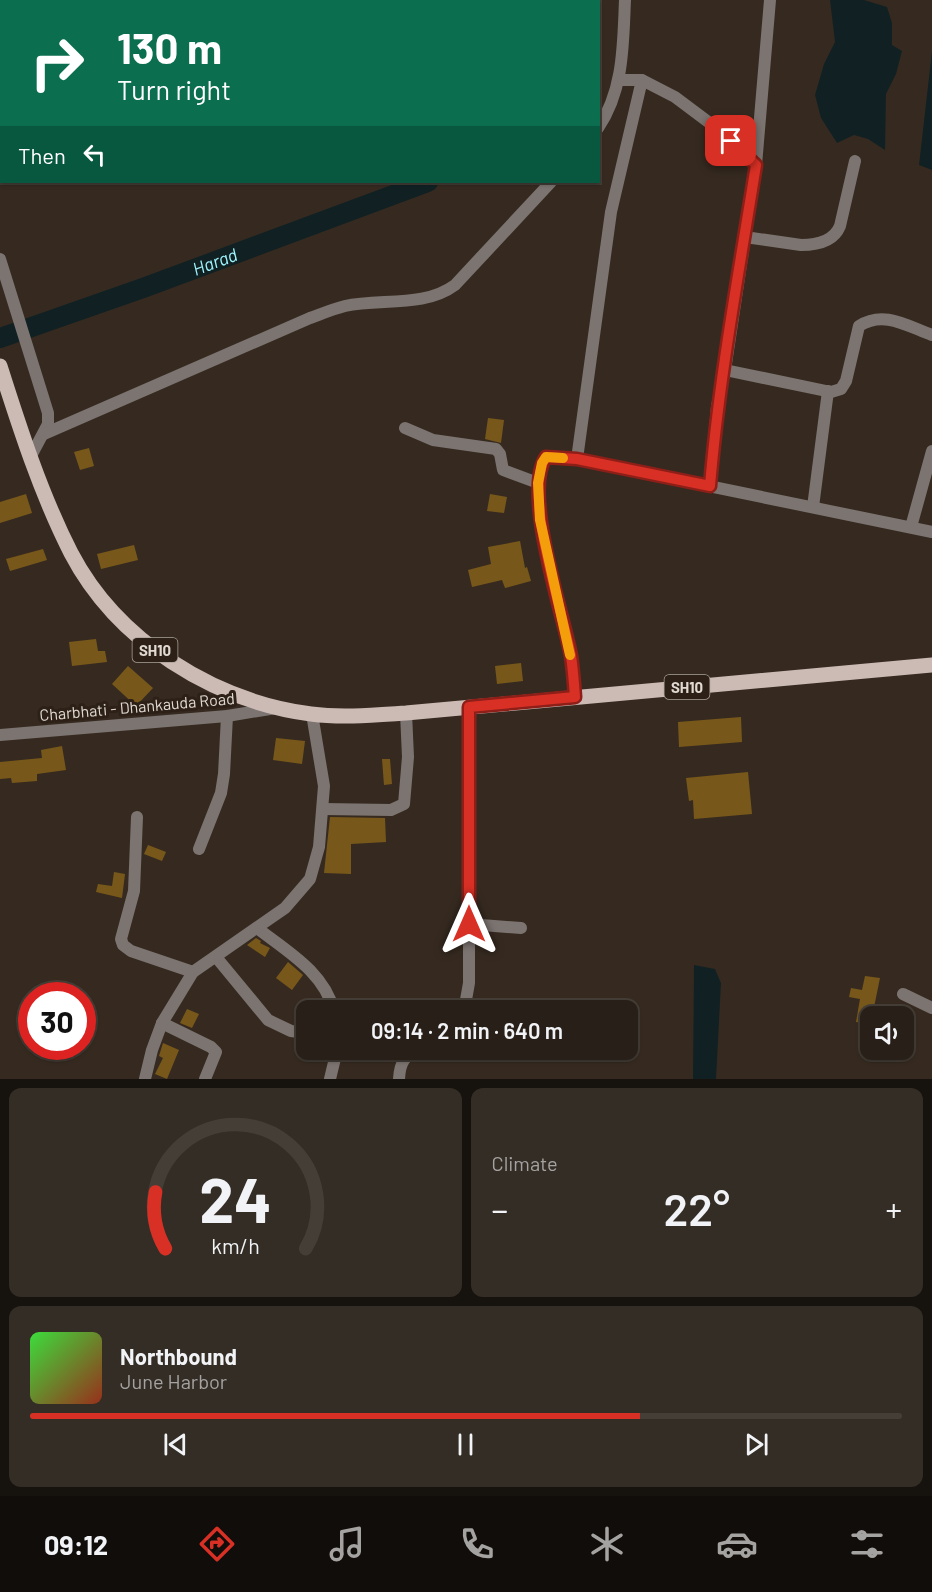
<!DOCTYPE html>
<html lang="en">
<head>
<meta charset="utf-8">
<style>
	body { margin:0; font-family:Barlow,sans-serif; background:#342d25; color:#f1f3f6; height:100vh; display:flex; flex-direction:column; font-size:22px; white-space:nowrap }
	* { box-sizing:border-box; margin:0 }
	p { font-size:20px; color:#a5a3a2 }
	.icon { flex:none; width:33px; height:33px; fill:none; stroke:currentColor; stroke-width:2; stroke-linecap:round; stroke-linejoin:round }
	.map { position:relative; height:1079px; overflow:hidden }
	.drawer { display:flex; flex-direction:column; gap:9px; padding:9px; background:#16120d; flex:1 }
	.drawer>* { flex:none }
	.banner { position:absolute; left:0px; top:0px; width:600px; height:183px; box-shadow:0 2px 4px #0004,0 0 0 2px #443e37; background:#0b6e4f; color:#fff; overflow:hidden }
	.fabs { position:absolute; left:860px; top:1006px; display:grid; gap:12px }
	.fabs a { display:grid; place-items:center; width:54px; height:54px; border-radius:12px; background:#282018; box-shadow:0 2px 4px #0004,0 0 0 2px #443e37; font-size:30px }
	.speed { position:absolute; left:18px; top:982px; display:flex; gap:12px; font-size:30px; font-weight:700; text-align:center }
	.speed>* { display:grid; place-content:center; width:78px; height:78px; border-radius:50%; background:#282018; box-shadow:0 2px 4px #0004,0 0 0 2px #443e37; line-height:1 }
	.speed .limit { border:9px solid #d22; background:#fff; color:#111 }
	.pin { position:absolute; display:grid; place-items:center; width:51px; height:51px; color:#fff; margin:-26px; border-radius:12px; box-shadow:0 3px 9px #0006 }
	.me { position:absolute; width:66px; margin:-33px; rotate:0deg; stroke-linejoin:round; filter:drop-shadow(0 0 4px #0008) }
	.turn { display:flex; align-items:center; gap:21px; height:126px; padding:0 18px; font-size:27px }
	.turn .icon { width:78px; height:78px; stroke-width:2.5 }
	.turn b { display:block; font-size:42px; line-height:51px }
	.then { display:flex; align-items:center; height:57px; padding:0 18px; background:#0003; gap:12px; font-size:22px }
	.big { font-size:45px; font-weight:600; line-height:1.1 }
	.drawer .widget { flex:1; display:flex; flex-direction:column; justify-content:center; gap:9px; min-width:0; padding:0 21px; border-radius:12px; background:#342d25 }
	.drawer .dial { align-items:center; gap:0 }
	.dial svg { height:156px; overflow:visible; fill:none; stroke:#443e37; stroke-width:7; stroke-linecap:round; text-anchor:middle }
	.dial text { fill:#f1f3f6; stroke:none }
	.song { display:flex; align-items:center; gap:18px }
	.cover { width:72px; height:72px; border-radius:9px; background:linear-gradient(135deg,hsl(120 70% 55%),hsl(10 70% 35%)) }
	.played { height:6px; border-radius:3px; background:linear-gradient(90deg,#d93025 70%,#443e37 70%) }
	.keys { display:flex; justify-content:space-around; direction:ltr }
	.heat { display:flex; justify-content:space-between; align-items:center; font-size:33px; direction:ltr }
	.drawer .tiles { flex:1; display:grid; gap:9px; grid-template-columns:1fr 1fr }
	.widget:last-child { grid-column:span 2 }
	.trip { position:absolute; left:296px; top:1000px; width:342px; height:60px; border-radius:12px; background:#282018; box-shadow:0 2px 4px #0004,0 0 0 2px #443e37; font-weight:600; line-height:60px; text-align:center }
	.tab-bar { display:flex; height:96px; justify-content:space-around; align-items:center; background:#100d0a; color:#a5a3a2 }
	.tab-bar .icon { width:42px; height:42px }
	.tab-bar .active { color:#d93025 }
	.tab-bar b { font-size:27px; color:#f1f3f6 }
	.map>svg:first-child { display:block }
	.water { fill:#112123 }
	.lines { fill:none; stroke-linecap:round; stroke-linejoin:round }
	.river { stroke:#112123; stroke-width:20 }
	.building { fill:#78581a }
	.minor { stroke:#7c7471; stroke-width:12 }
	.tertiary { stroke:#7c7471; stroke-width:12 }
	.primary { stroke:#ccbab5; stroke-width:15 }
	.route-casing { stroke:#8d1f18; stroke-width:15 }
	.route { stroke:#d93025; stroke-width:10 }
	.slow { stroke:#f59e0b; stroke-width:10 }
	.labels { text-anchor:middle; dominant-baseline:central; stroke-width:6; stroke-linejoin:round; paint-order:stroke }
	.shield { fill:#2c2017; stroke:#aba29a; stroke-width:1.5 }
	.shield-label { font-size:15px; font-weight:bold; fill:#e1d9d2 }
	.street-label { font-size:16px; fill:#e1d9d2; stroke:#2c2017 }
	.water-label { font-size:18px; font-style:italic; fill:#9ef4fd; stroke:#2c2017 }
</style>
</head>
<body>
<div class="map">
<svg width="932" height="1079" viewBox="0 0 932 1079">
	<rect width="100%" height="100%" fill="#362a20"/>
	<g class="water">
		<path d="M 830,0 L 864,0 L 887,7 L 892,23 L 892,45 L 902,51 L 896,74 L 886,94 L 885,150 L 868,139 L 854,135 L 837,143 L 821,118 L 815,95 L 824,64 L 835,42 Z"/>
		<path d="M 932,51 L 932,170 L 919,165 Z"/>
		<path d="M 694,965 L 715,969 L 721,983 L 716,1079 L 693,1079 Z"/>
	</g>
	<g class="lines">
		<g class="river">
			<path d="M 544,2 L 544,0"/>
			<path id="s1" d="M 0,338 L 143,288 L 428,182"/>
		</g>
	</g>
	<g class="building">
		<path d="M 488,418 L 504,420 L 501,443 L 485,439 Z"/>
		<path d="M 89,448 L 94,466 L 80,470 L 74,452 Z"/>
		<path d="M 26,494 L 32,513 L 0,523 L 0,502 Z"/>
		<path d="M 490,494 L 507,497 L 504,513 L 487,511 Z"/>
		<path d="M 520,541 L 525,568 L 527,567 L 531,581 L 505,588 L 502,580 L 472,587 L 468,570 L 491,564 L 488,547 Z"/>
		<path d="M 134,545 L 138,560 L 101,569 L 97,554 Z"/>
		<path d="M 43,549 L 47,560 L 10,571 L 6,559 Z"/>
		<path d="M 96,639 L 98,651 L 105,651 L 107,662 L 72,666 L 69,642 Z"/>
		<path d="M 521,663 L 523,681 L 497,684 L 495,666 Z"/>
		<path d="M 128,666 L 153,688 L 136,706 L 112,684 Z"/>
		<path d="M 741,717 L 742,742 L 679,747 L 678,722 Z"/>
		<path d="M 276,738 L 305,741 L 302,764 L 273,760 Z"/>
		<path d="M 62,746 L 66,770 L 37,774 L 37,781 L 12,783 L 11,778 L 0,779 L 0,762 L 42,758 L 41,750 Z"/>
		<path d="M 382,759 L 390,759 L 392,784 L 384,785 Z"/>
		<path d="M 748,772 L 752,814 L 694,819 L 693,800 L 689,801 L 686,778 Z"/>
		<path d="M 330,817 L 385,818 L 386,842 L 351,844 L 351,874 L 324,873 Z"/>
		<path d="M 148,845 L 166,852 L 162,861 L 144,854 Z"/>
		<path d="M 114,872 L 125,874 L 122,898 L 96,892 L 98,884 L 112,886 Z"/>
		<path d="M 256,938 L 261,941 L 260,943 L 270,948 L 265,957 L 247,945 Z"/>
		<path d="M 288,962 L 303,975 L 292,990 L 276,978 Z"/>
		<path d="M 865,976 L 880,978 L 872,1017 L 870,1017 L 870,1024 L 856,1022 L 860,999 L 849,997 L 851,988 L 862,990 Z"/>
		<path d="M 187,1009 L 199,1014 L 192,1028 L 180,1023 Z"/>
		<path d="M 163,1043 L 179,1050 L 167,1079 L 155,1074 L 163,1058 L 159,1056 Z"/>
	</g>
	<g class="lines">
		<g class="minor">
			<path d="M 332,2 L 333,0"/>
			<path d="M 0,14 L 2,15"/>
			<path d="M 619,80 L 642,80 L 675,97 L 719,130 L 756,165"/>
			<path d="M 598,128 C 624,90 623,44 625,0"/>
			<path d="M 745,237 L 801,245 C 817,245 834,241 840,226 L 855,161"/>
			<path d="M 0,259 L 48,413 L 48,424 L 31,456"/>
			<path d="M 725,370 L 831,392 L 841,389 L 846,381 L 859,326 C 884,310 907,326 932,335"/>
			<path d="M 405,428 L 433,440 L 496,449 L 500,454 L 503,470 L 538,483"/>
			<path d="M 44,434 L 310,318 C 321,314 333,309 345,306 C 380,298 424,308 455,285 L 551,182"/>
			<path d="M 577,459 L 611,212 L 642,80"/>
			<path d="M 710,486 L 717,406 L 725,370 L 756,165 L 770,0"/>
			<path d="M 813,507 L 828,391"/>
			<path d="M 911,527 L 932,451"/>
			<path d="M 575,697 C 574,683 573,669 571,656 C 563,613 522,492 546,457 L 577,459 L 932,532"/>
			<path d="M 323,809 L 391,810 L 404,804 L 408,757 L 406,713"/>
			<path d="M 137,817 L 134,891 L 121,939 L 123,945 L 131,951 L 193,972"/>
			<path d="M 199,849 L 221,793 L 224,774 L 227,716"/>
			<path d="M 469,924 L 521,928"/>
			<path d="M 257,928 C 288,952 324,972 334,1011"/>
			<path d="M 216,957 L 268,1020 L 291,1031 L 306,1033"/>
			<path d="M 903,994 L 932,1008"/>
			<path d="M 464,1011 L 469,983 L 469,707"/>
			<path d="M 162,1023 L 211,1047 L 216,1052 L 205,1079"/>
			<path d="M 145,1079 L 152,1050 L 162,1023 L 193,972 L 285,908 L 310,879 L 319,847 L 324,786 L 312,714"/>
			<path d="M 330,1079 L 337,1050"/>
			<path d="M 399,1079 C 400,1062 404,1056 420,1050"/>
		</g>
		<path class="tertiary" d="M 0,735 L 227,716 L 276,708"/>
		<path class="primary" d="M 0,366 C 20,429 41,494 71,553 C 117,641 213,701 311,714 C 342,718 375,715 406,713 L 932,665"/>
	</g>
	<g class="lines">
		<g class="route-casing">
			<path id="route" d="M 469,924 L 469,707 L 575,697 C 574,683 573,669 571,656 C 563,613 522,492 546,457 L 577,459 L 710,486 C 719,378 739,272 756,165 L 731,141"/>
		</g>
		<use href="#route" class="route"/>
		<path class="slow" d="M 563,458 L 546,457 L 542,463 L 538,483 L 540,520 L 570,655"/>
	</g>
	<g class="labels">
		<g class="shield">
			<rect x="132.5" y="638" width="45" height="24" rx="4.5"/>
			<rect x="664.5" y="675" width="45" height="24" rx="4.5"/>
		</g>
		<g class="shield-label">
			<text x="155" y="650">SH10</text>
			<text x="687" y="687">SH10</text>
		</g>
		<g class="street-label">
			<text transform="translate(137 706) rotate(-5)">Charbhati - Dhankauda Road</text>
		</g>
		<g class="water-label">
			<text stroke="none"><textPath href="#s1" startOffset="228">Harad</textPath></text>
		</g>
	</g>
</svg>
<div class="fabs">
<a><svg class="icon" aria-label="sound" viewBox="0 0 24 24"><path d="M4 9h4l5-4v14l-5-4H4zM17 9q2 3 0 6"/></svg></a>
</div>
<div class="speed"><div class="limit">30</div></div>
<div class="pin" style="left:731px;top:141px;background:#d93025"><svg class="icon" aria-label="arrive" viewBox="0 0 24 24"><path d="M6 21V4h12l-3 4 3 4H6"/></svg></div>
<svg class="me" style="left:469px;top:924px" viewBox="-20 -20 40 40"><path d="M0-17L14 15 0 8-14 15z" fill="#d93025" stroke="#fff" stroke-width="4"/></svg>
<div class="trip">09:14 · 2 min · 640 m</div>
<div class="banner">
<div class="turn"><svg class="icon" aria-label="right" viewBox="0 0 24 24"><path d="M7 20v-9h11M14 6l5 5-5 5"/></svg><div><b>130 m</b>Turn right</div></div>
<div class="then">Then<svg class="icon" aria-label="left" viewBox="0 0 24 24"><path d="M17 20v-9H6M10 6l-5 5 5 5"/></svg></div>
</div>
</div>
<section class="drawer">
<div class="tiles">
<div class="widget dial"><svg viewBox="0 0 100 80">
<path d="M14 69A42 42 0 1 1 86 69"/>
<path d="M14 69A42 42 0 0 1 9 40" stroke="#d93025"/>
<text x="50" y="56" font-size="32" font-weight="700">24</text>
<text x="50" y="72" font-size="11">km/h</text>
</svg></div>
<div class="widget"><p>Climate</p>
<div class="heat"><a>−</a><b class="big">22°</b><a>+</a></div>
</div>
<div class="widget">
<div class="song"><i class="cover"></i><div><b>Northbound</b><p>June Harbor</p></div></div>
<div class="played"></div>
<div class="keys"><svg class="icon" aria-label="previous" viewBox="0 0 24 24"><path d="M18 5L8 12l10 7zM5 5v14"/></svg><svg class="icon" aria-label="pause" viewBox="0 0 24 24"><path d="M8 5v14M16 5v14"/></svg><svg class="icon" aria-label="next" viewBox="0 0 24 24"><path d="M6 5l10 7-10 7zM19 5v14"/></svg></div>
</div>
</div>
</section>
<nav class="tab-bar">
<b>09:12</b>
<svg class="icon active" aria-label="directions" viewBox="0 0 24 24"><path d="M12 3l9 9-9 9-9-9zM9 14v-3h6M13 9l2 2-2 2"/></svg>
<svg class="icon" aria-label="music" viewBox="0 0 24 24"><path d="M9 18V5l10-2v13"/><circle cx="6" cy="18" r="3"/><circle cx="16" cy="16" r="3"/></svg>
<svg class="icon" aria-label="phone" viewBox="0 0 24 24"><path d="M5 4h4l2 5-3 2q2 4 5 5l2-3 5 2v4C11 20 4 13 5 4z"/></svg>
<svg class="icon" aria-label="climate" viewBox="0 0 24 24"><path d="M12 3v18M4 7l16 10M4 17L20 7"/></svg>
<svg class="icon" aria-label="car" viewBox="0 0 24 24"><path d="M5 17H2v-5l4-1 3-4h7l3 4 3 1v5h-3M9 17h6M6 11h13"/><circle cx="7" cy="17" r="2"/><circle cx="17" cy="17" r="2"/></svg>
<svg class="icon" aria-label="filters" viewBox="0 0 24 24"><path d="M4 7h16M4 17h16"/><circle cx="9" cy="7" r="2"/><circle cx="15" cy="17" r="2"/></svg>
</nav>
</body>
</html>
